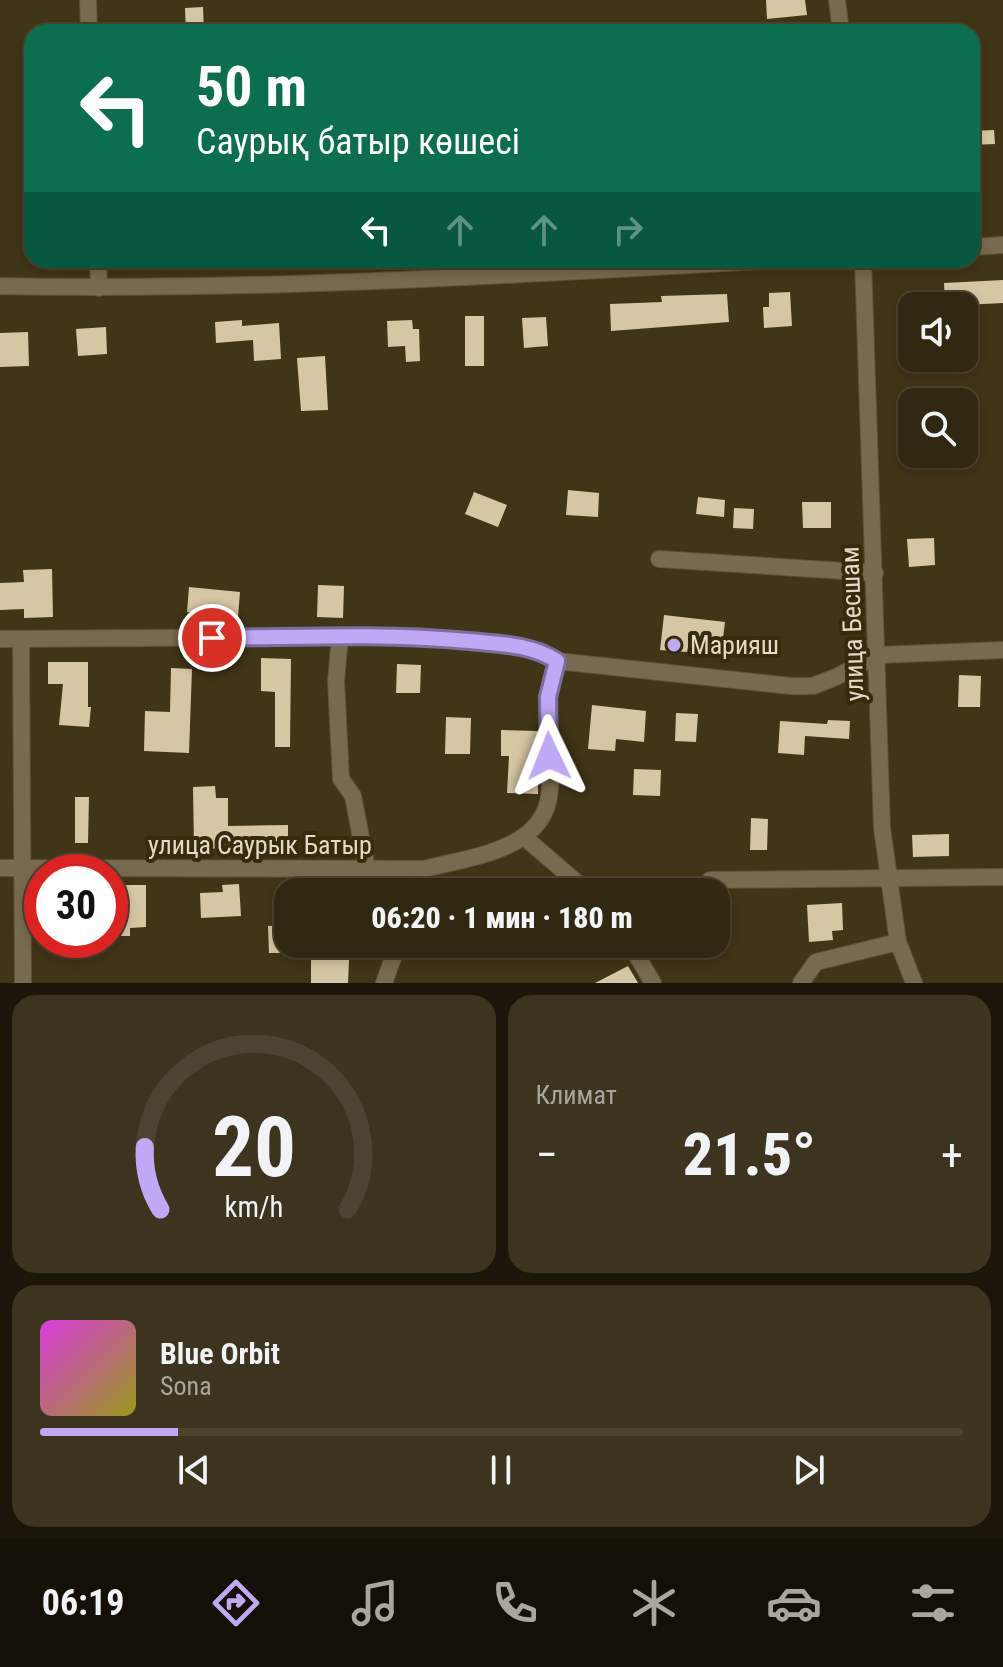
<!DOCTYPE html>
<html lang="ru">
<head>
<meta charset="utf-8">
<style>
	body { margin:0; font-family:"Roboto Condensed",sans-serif; background:#3d341f; color:#f1f3f6; height:100vh; display:flex; flex-direction:column; font-size:30px; white-space:nowrap }
	* { box-sizing:border-box; margin:0 }
	p { font-size:26px; color:#a8a69f }
	.icon { flex:none; width:44px; height:44px; fill:none; stroke:currentColor; stroke-width:2; stroke-linecap:round; stroke-linejoin:round }
	.map { position:relative; height:983px; overflow:hidden }
	.details { display:flex; flex-direction:column; gap:12px; padding:12px; background:#1b1609; flex:1 }
	.details>* { flex:none }
	.top-card { position:absolute; left:24px; top:24px; width:956px; height:244px; border-radius:24px; box-shadow:0 4px 12px #0003,0 0 0 2px #4c4431; background:#0b6e4f; color:#fff; overflow:hidden }
	.controls { position:absolute; left:898px; top:292px; display:grid; gap:16px }
	.controls a { display:grid; place-items:center; width:80px; height:80px; border-radius:16px; background:#312811; box-shadow:0 4px 12px #0003,0 0 0 2px #4c4431; font-size:40px }
	.speed { position:absolute; left:24px; top:854px; display:flex; gap:16px; font-size:40px; font-weight:700; text-align:center }
	.speed>* { display:grid; place-content:center; width:104px; height:104px; border-radius:50%; background:#312811; box-shadow:0 4px 12px #0003,0 0 0 2px #4c4431; line-height:1 }
	.speed .limit { border:12px solid #d22; background:#fff; color:#111 }
	.pin { position:absolute; display:grid; place-items:center; width:68px; height:68px; color:#fff; margin:-34px; border:4px solid #fff; border-radius:50%; box-shadow:0 2px 8px #0007 }
	.me { position:absolute; width:88px; margin:-44px; rotate:358deg; stroke-linejoin:round; filter:drop-shadow(0 0 6px #0008) }
	.turn { display:flex; align-items:center; gap:28px; height:168px; padding:0 40px; font-size:36px }
	.turn .icon { width:104px; height:104px; stroke-width:2.5 }
	.turn b { display:block; font-size:56px; line-height:68px }
	.lanes { display:flex; align-items:center; height:76px; padding:0 40px; background:#0003; justify-content:center; gap:40px; direction:ltr }
	.lanes .off { opacity:.35 }
	.big { font-size:60px; font-weight:800; line-height:1.1 }
	.details .widget { flex:1; display:flex; flex-direction:column; justify-content:center; gap:12px; min-width:0; padding:0 28px; border-radius:24px; background:#3d341f }
	.details .dial { align-items:center; gap:0 }
	.dial svg { height:208px; overflow:visible; fill:none; stroke:#4c4431; stroke-width:7; stroke-linecap:round; text-anchor:middle }
	.dial text { fill:#f1f3f6; stroke:none }
	.song { display:flex; align-items:center; gap:24px }
	.cover { width:96px; height:96px; border-radius:12px; background:linear-gradient(135deg,hsl(300 70% 55%),hsl(60 70% 35%)) }
	.played { height:8px; border-radius:4px; background:linear-gradient(90deg,#bfa9f4 15%,#4c4431 15%) }
	.keys { display:flex; justify-content:space-around; direction:ltr }
	.heat { display:flex; justify-content:space-between; align-items:center; font-size:44px; direction:ltr }
	.details .tiles { flex:1; display:grid; gap:12px; grid-template-columns:1fr 1fr }
	.widget:last-child { grid-column:span 2 }
	.trip { position:absolute; left:274px; top:878px; width:456px; height:80px; border-radius:24px; background:#312811; box-shadow:0 4px 12px #0003,0 0 0 2px #4c4431; font-weight:800; line-height:80px; text-align:center }
	.dock { display:flex; height:128px; justify-content:space-around; align-items:center; background:#141007; color:#a8a69f }
	.dock .icon { width:56px; height:56px }
	.dock .current { color:#bfa9f4 }
	.dock b { font-size:36px; color:#f1f3f6 }
	.map>svg:first-child { display:block }
	.building { fill:#d5c6a4 }
	.lines { fill:none; stroke-linecap:round; stroke-linejoin:round }
	.minor-casing { stroke:#5e5337; stroke-width:18 }
	.minor { stroke:#776b4f; stroke-width:16 }
	.route-casing { stroke:#7c6e9f; stroke-width:20 }
	.route { stroke:#bfa9f4; stroke-width:14 }
	.poi-dot { fill:#bfa9f4; stroke:#372b0c; stroke-width:3 }
	.labels { text-anchor:middle; dominant-baseline:central; stroke-width:8; stroke-linejoin:round; paint-order:stroke }
	.street-label { font-size:26px; fill:#e2dbca; stroke:#372b0c }
	.poi-label { font-size:26px; fill:#e2dbca; stroke:#372b0c; text-anchor:start }
</style>
</head>
<body>
<div class="map">
<svg width="1003" height="983" viewBox="0 0 1003 983">
	<rect width="100%" height="100%" fill="#413517"/>
	<g class="building">
		<path d="M 766,0 L 805,0 L 807,15 L 767,19 Z"/>
		<path d="M 203,7 L 204,32 L 186,32 L 185,8 Z"/>
		<path d="M 994,130 L 995,144 L 972,145 L 972,131 Z"/>
		<path d="M 1003,280 L 1003,303 L 945,306 L 944,283 Z"/>
		<path d="M 790,292 L 792,326 L 764,328 L 763,307 L 769,307 L 769,293 Z"/>
		<path d="M 727,294 L 729,322 L 611,331 L 610,304 L 662,302 L 661,296 Z"/>
		<rect x="465" y="316" width="19" height="50"/>
		<path d="M 546,317 L 548,346 L 524,348 L 522,318 Z"/>
		<path d="M 242,320 L 242,326 L 279,323 L 281,359 L 254,361 L 253,340 L 216,343 L 215,322 Z"/>
		<path d="M 412,320 L 413,329 L 419,329 L 420,361 L 406,362 L 405,346 L 388,347 L 387,321 Z"/>
		<path d="M 106,327 L 107,354 L 78,356 L 76,329 Z"/>
		<path d="M 28,332 L 29,366 L 0,367 L 0,333 Z"/>
		<path d="M 325,356 L 328,410 L 301,411 L 297,358 Z"/>
		<path d="M 568,490 L 599,493 L 598,517 L 566,515 Z"/>
		<path d="M 474,492 L 507,505 L 498,527 L 465,514 Z"/>
		<path d="M 698,497 L 725,500 L 724,517 L 696,514 Z"/>
		<path d="M 802,502 L 831,502 L 831,528 L 803,528 Z"/>
		<path d="M 734,508 L 754,509 L 753,529 L 733,528 Z"/>
		<path d="M 934,538 L 935,565 L 909,567 L 907,539 Z"/>
		<path d="M 52,569 L 53,617 L 24,618 L 24,609 L 0,610 L 0,583 L 24,582 L 23,570 Z"/>
		<path d="M 318,585 L 344,586 L 343,618 L 317,617 Z"/>
		<path d="M 189,587 L 240,592 L 238,617 L 187,612 Z"/>
		<path d="M 664,615 L 725,622 L 722,646 L 689,642 L 687,652 L 660,650 Z"/>
		<path d="M 261,658 L 291,659 L 290,747 L 275,747 L 275,692 L 261,691 Z"/>
		<path d="M 48,662 L 88,662 L 88,707 L 91,707 L 89,727 L 59,725 L 63,684 L 48,684 Z"/>
		<path d="M 397,664 L 421,665 L 420,693 L 396,693 Z"/>
		<path d="M 171,668 L 192,669 L 189,753 L 144,751 L 145,711 L 170,712 Z"/>
		<path d="M 959,675 L 981,676 L 980,707 L 958,707 Z"/>
		<path d="M 592,705 L 646,711 L 644,742 L 616,739 L 615,751 L 588,749 Z"/>
		<path d="M 676,713 L 698,714 L 696,742 L 675,741 Z"/>
		<path d="M 446,717 L 471,718 L 470,754 L 445,754 Z"/>
		<path d="M 828,720 L 850,721 L 849,739 L 805,736 L 804,755 L 778,753 L 780,721 L 827,724 Z"/>
		<path d="M 501,730 L 538,731 L 538,794 L 507,793 L 509,756 L 501,756 Z"/>
		<path d="M 634,769 L 661,770 L 660,796 L 633,795 Z"/>
		<path d="M 215,786 L 216,798 L 228,798 L 228,826 L 288,825 L 288,853 L 245,853 L 245,848 L 194,849 L 193,787 Z"/>
		<path d="M 75,797 L 89,797 L 88,843 L 75,843 Z"/>
		<path d="M 751,818 L 768,819 L 767,850 L 750,850 Z"/>
		<path d="M 949,834 L 949,856 L 913,857 L 912,835 Z"/>
		<path d="M 239,884 L 241,916 L 201,918 L 200,893 L 223,892 L 222,885 Z"/>
		<path d="M 110,885 L 146,885 L 146,927 L 130,928 L 130,936 L 110,936 Z"/>
		<path d="M 842,903 L 843,930 L 832,931 L 833,940 L 809,942 L 807,905 Z"/>
		<path d="M 288,925 L 288,953 L 269,953 L 268,926 Z"/>
		<path d="M 311,960 L 349,960 L 348,983 L 311,983 Z"/>
		<path d="M 628,966 L 638,983 L 595,983 Z"/>
	</g>
	<g class="lines">
		<g class="minor-casing">
			<g id="minor">
				<path d="M 88,0 L 89,32"/>
				<path d="M 837,0 L 841,32"/>
				<path d="M 972,247 L 1003,245"/>
				<path d="M 98,260 L 99,288"/>
				<path d="M 863,260 L 882,828 L 898,942 L 914,983"/>
				<path d="M 0,286 C 259,291 518,275 777,260"/>
				<path d="M 659,559 L 875,573"/>
				<path d="M 340,637 L 336,681 L 341,779 L 353,796 L 367,869"/>
				<path d="M 0,639 L 417,636 L 520,646 L 541,651 L 557,661 L 791,686 L 813,686 L 836,677 L 878,655 L 1003,650"/>
				<path d="M 21,639 L 23,983"/>
				<path d="M 524,837 L 588,892"/>
				<path d="M 0,868 L 424,869"/>
				<path d="M 710,880 L 1003,877"/>
				<path d="M 416,892 L 424,869 C 465,858 536,852 548,802 C 553,780 549,756 549,734 C 548,708 547,686 557,661"/>
				<path d="M 630,944 L 653,983"/>
				<path d="M 384,983 L 398,944"/>
				<path d="M 801,983 L 816,962 L 898,942"/>
			</g>
		</g>
		<use href="#minor" class="minor"/>
	</g>
	<g class="lines">
		<g class="route-casing">
			<path id="route" d="M 212,638 C 298,637 384,633 469,641 C 500,644 530,644 557,661 L 548,697 L 549,756"/>
		</g>
		<use href="#route" class="route"/>
	</g>
	<circle class="poi-dot" cx="674" cy="645" r="8"/>
	<g class="labels">
		<g class="street-label">
			<text transform="translate(852 624) rotate(-92)">улица Бесшам</text>
			<text x="260" y="845">улица Саурык Батыр</text>
		</g>
		<g class="poi-label">
			<text x="690" y="645">Марияш</text>
		</g>
	</g>
</svg>
<div class="controls">
<a><svg class="icon" aria-label="sound" viewBox="0 0 24 24"><path d="M4 9h4l5-4v14l-5-4H4zM17 9q2 3 0 6"/></svg></a>
<a><svg class="icon" aria-label="search" viewBox="0 0 24 24"><circle cx="10" cy="10" r="6"/><path d="M15 15l6 6"/></svg></a>
</div>
<div class="speed"><div class="limit">30</div></div>
<div class="pin" style="left:212px;top:638px;background:#d93025"><svg class="icon" aria-label="arrive" viewBox="0 0 24 24"><path d="M6 21V4h12l-3 4 3 4H6"/></svg></div>
<svg class="me" style="left:549px;top:756px" viewBox="-20 -20 40 40"><path d="M0-17L14 15 0 8-14 15z" fill="#bfa9f4" stroke="#fff" stroke-width="4"/></svg>
<div class="trip">06:20 · 1 мин · 180 m</div>
<div class="top-card">
<div class="turn"><svg class="icon" aria-label="left" viewBox="0 0 24 24"><path d="M17 20v-9H6M10 6l-5 5 5 5"/></svg><div><b>50 m</b>Саурық батыр көшесі</div></div>
<div class="lanes"><svg class="icon" aria-label="left" viewBox="0 0 24 24"><path d="M17 20v-9H6M10 6l-5 5 5 5"/></svg><svg class="icon off" aria-label="ahead" viewBox="0 0 24 24"><path d="M12 20V5M6 11l6-6 6 6"/></svg><svg class="icon off" aria-label="ahead" viewBox="0 0 24 24"><path d="M12 20V5M6 11l6-6 6 6"/></svg><svg class="icon off" aria-label="right" viewBox="0 0 24 24"><path d="M7 20v-9h11M14 6l5 5-5 5"/></svg></div>
</div>
</div>
<section class="details">
<div class="tiles">
<div class="widget dial"><svg viewBox="0 0 100 80">
<path d="M14 69A42 42 0 1 1 86 69"/>
<path d="M14 69A42 42 0 0 1 8 45" stroke="#bfa9f4"/>
<text x="50" y="56" font-size="32" font-weight="700">20</text>
<text x="50" y="72" font-size="11">km/h</text>
</svg></div>
<div class="widget"><p>Климат</p>
<div class="heat"><a>−</a><b class="big">21.5°</b><a>+</a></div>
</div>
<div class="widget">
<div class="song"><i class="cover"></i><div><b>Blue Orbit</b><p>Sona</p></div></div>
<div class="played"></div>
<div class="keys"><svg class="icon" aria-label="previous" viewBox="0 0 24 24"><path d="M18 5L8 12l10 7zM5 5v14"/></svg><svg class="icon" aria-label="pause" viewBox="0 0 24 24"><path d="M8 5v14M16 5v14"/></svg><svg class="icon" aria-label="next" viewBox="0 0 24 24"><path d="M6 5l10 7-10 7zM19 5v14"/></svg></div>
</div>
</div>
</section>
<nav class="dock">
<b>06:19</b>
<svg class="icon current" aria-label="directions" viewBox="0 0 24 24"><path d="M12 3l9 9-9 9-9-9zM9 14v-3h6M13 9l2 2-2 2"/></svg>
<svg class="icon" aria-label="music" viewBox="0 0 24 24"><path d="M9 18V5l10-2v13"/><circle cx="6" cy="18" r="3"/><circle cx="16" cy="16" r="3"/></svg>
<svg class="icon" aria-label="phone" viewBox="0 0 24 24"><path d="M5 4h4l2 5-3 2q2 4 5 5l2-3 5 2v4C11 20 4 13 5 4z"/></svg>
<svg class="icon" aria-label="climate" viewBox="0 0 24 24"><path d="M12 3v18M4 7l16 10M4 17L20 7"/></svg>
<svg class="icon" aria-label="car" viewBox="0 0 24 24"><path d="M5 17H2v-5l4-1 3-4h7l3 4 3 1v5h-3M9 17h6M6 11h13"/><circle cx="7" cy="17" r="2"/><circle cx="17" cy="17" r="2"/></svg>
<svg class="icon" aria-label="filters" viewBox="0 0 24 24"><path d="M4 7h16M4 17h16"/><circle cx="9" cy="7" r="2"/><circle cx="15" cy="17" r="2"/></svg>
</nav>
</body>
</html>
